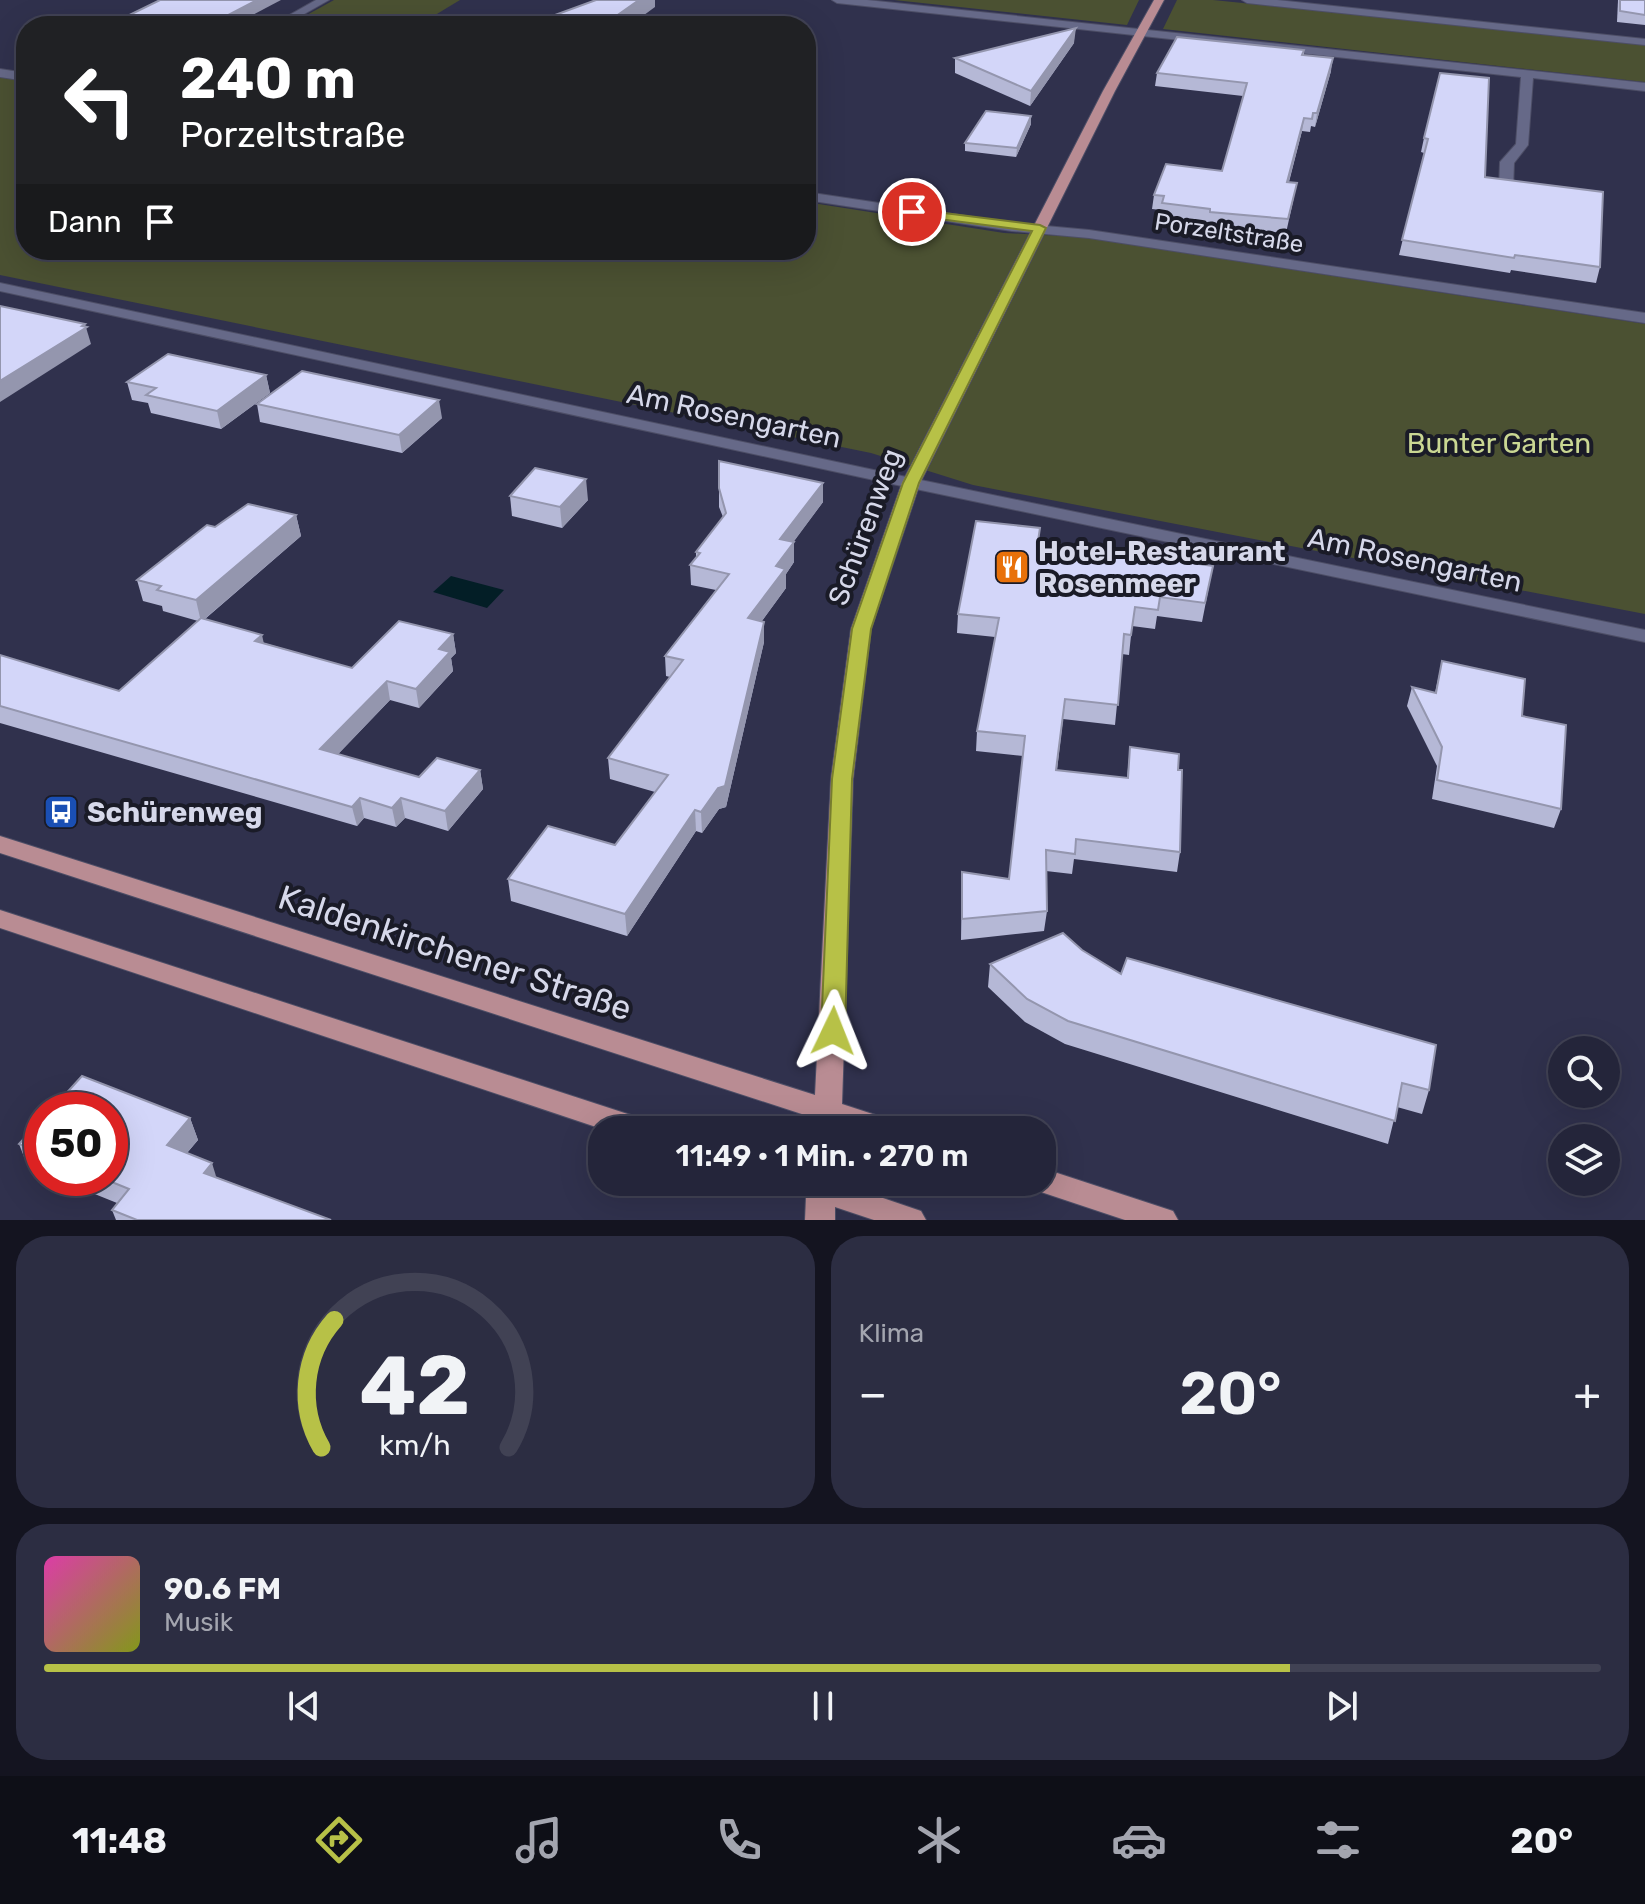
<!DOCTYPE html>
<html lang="de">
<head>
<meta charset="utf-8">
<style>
	body { margin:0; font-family:Rubik,sans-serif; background:#2c2d42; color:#f1f3f6; height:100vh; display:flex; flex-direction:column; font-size:30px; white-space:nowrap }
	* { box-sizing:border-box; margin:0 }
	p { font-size:26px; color:#a3a5af }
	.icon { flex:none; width:44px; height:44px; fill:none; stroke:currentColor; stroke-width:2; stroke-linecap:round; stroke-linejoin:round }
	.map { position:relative; height:1220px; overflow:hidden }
	.details { display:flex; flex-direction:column; gap:16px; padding:16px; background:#141420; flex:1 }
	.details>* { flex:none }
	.top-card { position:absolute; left:16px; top:16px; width:800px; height:244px; border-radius:32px; box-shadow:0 8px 32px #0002,0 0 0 2px #414254; background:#202124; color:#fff; overflow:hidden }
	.buttons { position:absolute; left:1548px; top:1036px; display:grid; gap:16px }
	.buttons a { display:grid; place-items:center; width:72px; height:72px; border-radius:50%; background:#24253a; box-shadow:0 8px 32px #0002,0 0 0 2px #414254; font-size:40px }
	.speed { position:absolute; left:24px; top:1092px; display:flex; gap:16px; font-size:40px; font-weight:700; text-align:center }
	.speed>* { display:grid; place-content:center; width:104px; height:104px; border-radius:50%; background:#24253a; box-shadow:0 8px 32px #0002,0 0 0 2px #414254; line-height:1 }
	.speed .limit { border:12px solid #d22; background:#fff; color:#111 }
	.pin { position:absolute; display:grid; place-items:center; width:68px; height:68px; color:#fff; margin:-34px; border:4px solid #fff; border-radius:50%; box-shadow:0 2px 8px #0007 }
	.me { position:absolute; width:88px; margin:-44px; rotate:2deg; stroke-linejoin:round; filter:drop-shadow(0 0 6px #0008) }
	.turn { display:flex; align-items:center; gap:28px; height:168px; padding:0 32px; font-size:36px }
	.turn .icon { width:104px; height:104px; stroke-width:2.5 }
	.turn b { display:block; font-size:56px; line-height:68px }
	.then { display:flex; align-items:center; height:76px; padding:0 32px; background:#0003; gap:16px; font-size:30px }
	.big { font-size:60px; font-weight:600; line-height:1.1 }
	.details .widget { flex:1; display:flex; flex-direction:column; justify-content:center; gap:12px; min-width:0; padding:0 28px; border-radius:32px; background:#2c2d42 }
	.details .dial { align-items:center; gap:0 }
	.dial svg { height:208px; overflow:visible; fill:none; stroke:#414254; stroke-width:7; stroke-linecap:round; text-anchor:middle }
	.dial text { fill:#f1f3f6; stroke:none }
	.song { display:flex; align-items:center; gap:24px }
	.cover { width:96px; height:96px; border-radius:12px; background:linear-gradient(135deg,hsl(320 70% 55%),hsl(70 70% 35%)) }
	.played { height:8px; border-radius:4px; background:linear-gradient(90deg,#b7c147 80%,#414254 80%) }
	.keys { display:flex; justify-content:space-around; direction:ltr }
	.heat { display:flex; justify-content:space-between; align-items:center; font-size:44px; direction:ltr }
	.details .tiles { flex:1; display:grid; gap:16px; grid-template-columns:1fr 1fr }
	.widget:last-child { grid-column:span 2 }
	.trip { position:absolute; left:588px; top:1116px; width:468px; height:80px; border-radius:32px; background:#24253a; box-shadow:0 8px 32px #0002,0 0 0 2px #414254; font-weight:600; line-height:80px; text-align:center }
	.dock { display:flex; height:128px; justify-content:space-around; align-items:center; background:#0e0f17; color:#a3a5af }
	.dock .icon { width:56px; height:56px }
	.dock .current { color:#b7c147 }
	.dock b { font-size:36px; color:#f1f3f6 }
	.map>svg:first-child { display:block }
	.green { fill:#4b5132 }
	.water { fill:#031e26 }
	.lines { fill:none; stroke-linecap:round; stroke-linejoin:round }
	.minor-casing { stroke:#4d4e66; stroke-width:2 }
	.major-casing { stroke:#4d4e66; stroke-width:2 }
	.minor { fill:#666988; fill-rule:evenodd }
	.major { fill:#b98c93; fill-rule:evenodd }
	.wall { fill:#b5b8d6 }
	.shaded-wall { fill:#9496ae }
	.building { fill:#d3d6f9; stroke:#9496ae; stroke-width:2 }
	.route { fill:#b7c147; stroke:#777d2e; stroke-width:2 }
	.labels { text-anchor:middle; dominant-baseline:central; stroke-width:8; stroke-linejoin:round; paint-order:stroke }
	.far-street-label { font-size:24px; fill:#d6d8ea; stroke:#1a1b27 }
	.street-label { font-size:28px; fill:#d6d8ea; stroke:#1a1b27 }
	.park-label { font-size:28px; fill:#cad793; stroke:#1a1b27 }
	.poi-label { font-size:28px; font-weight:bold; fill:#d6d8ea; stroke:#1a1b27; text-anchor:start }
	.near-street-label { font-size:34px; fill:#d6d8ea; stroke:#1a1b27 }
</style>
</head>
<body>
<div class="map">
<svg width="1645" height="1220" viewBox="0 0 1645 1220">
	<rect width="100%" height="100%" fill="#30314d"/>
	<g class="green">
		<path d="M 334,0 L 460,0 L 417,26 L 287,26 Z"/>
		<path d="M 894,0 L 1139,0 L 1127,25 Z"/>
		<path d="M 1177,0 L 1213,0 L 1645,44 L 1645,82 L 1163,29 Z"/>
		<path d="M 0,77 L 26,81 L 26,250 L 806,250 L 806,202 L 1004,233 L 1081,237 L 1645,324 L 1645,614 L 973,485 L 871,453 L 0,275 Z"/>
	</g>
	<path class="water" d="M 451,576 L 504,590 L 487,608 L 433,592 Z"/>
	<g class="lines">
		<g class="minor-casing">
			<g id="minor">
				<path d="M 316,0 L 329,0 L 283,26 L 270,26 Z"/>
				<path d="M 832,0 L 867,0 L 1645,83 L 1645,91 L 1533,78 L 1528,145 L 1514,163 L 1513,189 L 1506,193 L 1499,189 L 1500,162 L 1516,144 L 1521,77 L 837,3 Z"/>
				<path d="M 1242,0 L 1277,0 L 1645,39 L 1645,45 L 1247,3 Z"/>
				<path d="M 0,69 L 26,73 L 26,81 L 0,77 Z"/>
				<path d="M 806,192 L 1012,223 L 1089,230 L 1645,313 L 1645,323 L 1089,238 L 1012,231 L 806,200 Z"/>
				<path d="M 0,283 L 911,478 L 1645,630 L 1645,642 L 911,488 L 0,291 Z"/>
			</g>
		</g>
		<g class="major-casing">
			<g id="major">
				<path d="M 1154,0 L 1164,0 L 1115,91 L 920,483 L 871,629 L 853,779 L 842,1104 L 897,1122 L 901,1130 L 852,1130 L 841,1127 L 841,1130 L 813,1130 L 814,1118 L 0,853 L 0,836 L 815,1095 L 831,779 L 851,629 L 902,483 L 1103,91 Z"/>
				<path d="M 0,910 L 640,1118 L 650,1122 L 654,1130 L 605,1130 L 0,928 Z"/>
				<path d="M 1042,1168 L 1173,1211 L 1178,1220 L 1125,1220 L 1032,1189 L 1029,1182 L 1042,1182 Z"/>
				<path d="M 785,1182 L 836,1182 L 921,1211 L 926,1220 L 874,1220 L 835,1207 L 835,1220 L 805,1220 L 806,1197 L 789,1191 Z"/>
			</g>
		</g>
		<use href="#minor" class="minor"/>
		<use href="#major" class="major"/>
	</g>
	<g class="wall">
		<path d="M 1618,0 L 1645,0 L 1645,25 L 1617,22 Z"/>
		<path d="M 1074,43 L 1030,106 L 955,73 L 955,58 Z"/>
		<path d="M 1304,50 L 1304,55 L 1331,71 L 1315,127 L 1311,126 L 1310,132 L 1302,131 L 1289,182 L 1294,197 L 1286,233 L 1208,227 L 1208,223 L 1160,218 L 1161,210 L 1152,209 L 1154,195 L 1222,171 L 1243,96 L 1155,86 L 1157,73 Z"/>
		<path d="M 1489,78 L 1485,177 L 1600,267 L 1596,283 L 1511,270 L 1510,273 L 1399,255 L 1424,153 L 1421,152 L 1424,138 Z"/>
		<path d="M 1031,116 L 1031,124 L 1016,157 L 965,151 L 965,143 Z"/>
		<path d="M 266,375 L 270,393 L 221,429 L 151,413 L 148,403 L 132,400 L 127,382 Z"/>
		<path d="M 257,404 L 442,418 L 402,453 L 260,422 Z"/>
		<path d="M 719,488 L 823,502 L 793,542 L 794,542 L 794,562 L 786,574 L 786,588 L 761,622 L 764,642 L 726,807 L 719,809 L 702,833 L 696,831 L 627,936 L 511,901 L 508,879 L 615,845 L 655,792 L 610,779 L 608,758 L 670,677 L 666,676 L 665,656 L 716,590 L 691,585 L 690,565 L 696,558 L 696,552 L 723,517 L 719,507 Z"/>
		<path d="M 510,496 L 588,500 L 562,528 L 512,516 Z"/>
		<path d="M 296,515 L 301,536 L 205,619 L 264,643 L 352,668 L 453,634 L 456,653 L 451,658 L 453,671 L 419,708 L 390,700 L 338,754 L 419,777 L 480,770 L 483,789 L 448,831 L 405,818 L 396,827 L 364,818 L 357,826 L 0,723 L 0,655 L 119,691 L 198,621 L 163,611 L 162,606 L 143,601 L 137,580 L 215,527 Z"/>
		<path d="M 1039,541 L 1213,566 L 1202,622 L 1157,616 L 1155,629 L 1132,626 L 1129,655 L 1122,654 L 1115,725 L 1063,719 L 1057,770 L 1127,778 L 1130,747 L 1178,770 L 1180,852 L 1177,872 L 1074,859 L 1072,874 L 1046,871 L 1047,911 L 1044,931 L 961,940 L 962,872 L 1009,879 L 1023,756 L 976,751 L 977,731 L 995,637 L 957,633 L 958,614 Z"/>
		<path d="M 1442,661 L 1522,716 L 1561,809 L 1554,828 L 1432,799 L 1437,766 L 1407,706 L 1412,687 L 1435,693 Z"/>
		<path d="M 1082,950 L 1121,974 L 1429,1090 L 1422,1114 L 1397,1107 L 1388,1144 L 1065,1044 L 1025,1022 L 988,987 L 990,964 Z"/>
		<path d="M 190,1118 L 198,1140 L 187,1153 L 216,1177 L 331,1220 L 116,1220 L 112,1210 L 117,1203 L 55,1178 L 110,1178 Z"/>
		<path d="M 42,1119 L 42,1172 L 28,1167 L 19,1144 Z"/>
	</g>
	<g class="shaded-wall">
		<path d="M 257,0 L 281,0 L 232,26 L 211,26 L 211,24 Z"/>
		<path d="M 639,0 L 655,0 L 655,7 L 629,26 L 602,26 Z"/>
		<path d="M 1076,28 L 1074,43 L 1030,106 L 1031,91 Z"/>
		<path d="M 1333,58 L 1331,71 L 1315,127 L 1317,113 Z"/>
		<path d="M 1031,116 L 1031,124 L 1016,157 L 1017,148 Z"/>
		<path d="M 1304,118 L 1302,131 L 1285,196 L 1287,182 Z"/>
		<path d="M 85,324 L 91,344 L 0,402 L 0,381 Z"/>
		<path d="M 266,375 L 270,393 L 221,429 L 217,411 Z"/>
		<path d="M 439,400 L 442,418 L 402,453 L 399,435 Z"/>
		<path d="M 586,479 L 588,500 L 562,528 L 560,507 Z"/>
		<path d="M 823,483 L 823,502 L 781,559 L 780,539 Z"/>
		<path d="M 296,515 L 301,536 L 201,622 L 196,600 Z"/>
		<path d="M 794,542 L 794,562 L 786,574 L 786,588 L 749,639 L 748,618 L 776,566 Z"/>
		<path d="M 764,622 L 764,642 L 726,807 L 719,809 L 702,833 L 701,812 Z"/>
		<path d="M 453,634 L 456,653 L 451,658 L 453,671 L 419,708 L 416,689 L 439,649 Z"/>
		<path d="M 262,635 L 266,653 L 255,641 Z"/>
		<path d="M 387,681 L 390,700 L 324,769 L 320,749 Z"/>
		<path d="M 480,770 L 483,789 L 448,831 L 445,811 Z"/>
		<path d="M 360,798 L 364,818 L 357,826 L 352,807 Z"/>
		<path d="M 401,798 L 405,818 L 396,827 L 392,808 Z"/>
		<path d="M 695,810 L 696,831 L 627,936 L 625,914 Z"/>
		<path d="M 190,1118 L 198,1140 L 174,1168 L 167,1145 Z"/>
		<path d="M 212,1163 L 219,1186 L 204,1173 Z"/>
	</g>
	<g class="building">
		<path d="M 160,0 L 257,0 L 211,24 L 218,25 L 216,26 L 107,26 Z"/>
		<path d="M 596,0 L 639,0 L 602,26 L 525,26 Z"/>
		<path d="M 1620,0 L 1645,0 L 1645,15 L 1620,11 Z"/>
		<path d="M 1076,28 L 1031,91 L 955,58 Z"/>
		<path d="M 1177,37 L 1304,50 L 1302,55 L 1333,58 L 1317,113 L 1313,113 L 1312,119 L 1304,118 L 1287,182 L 1297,183 L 1288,219 L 1210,212 L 1210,209 L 1162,203 L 1164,196 L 1154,195 L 1166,164 L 1222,171 L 1247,83 L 1157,73 Z"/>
		<path d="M 1440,73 L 1489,78 L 1485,177 L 1603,192 L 1600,267 L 1515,255 L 1514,258 L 1402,240 L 1428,139 L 1424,138 Z"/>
		<path d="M 986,111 L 1031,116 L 1017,148 L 965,143 Z"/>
		<path d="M 0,306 L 85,324 L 82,326 L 87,327 L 0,381 Z"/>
		<path d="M 168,354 L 266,375 L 217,411 L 146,395 L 156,388 L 127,382 Z"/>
		<path d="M 302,371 L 439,400 L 399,435 L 257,404 Z"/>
		<path d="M 719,461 L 823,483 L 780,539 L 794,542 L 776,566 L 785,569 L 748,618 L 764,622 L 725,786 L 718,788 L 701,812 L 695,810 L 625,914 L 508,879 L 548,826 L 615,845 L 668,775 L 608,758 L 683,660 L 665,656 L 729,574 L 690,565 L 700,553 L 696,552 L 726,513 L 719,488 Z"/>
		<path d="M 535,468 L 586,479 L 560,507 L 510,496 Z"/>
		<path d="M 248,504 L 296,515 L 196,600 L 157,590 L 161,586 L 137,580 L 207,525 L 215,527 Z"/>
		<path d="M 976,521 L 1040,528 L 1038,541 L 1213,566 L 1205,603 L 1160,597 L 1158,610 L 1135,607 L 1131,635 L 1124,634 L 1118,705 L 1065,699 L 1056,770 L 1128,778 L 1130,747 L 1179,754 L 1178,770 L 1182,770 L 1180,852 L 1076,839 L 1075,854 L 1046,850 L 1047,911 L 962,919 L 962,872 L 1009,879 L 1025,736 L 977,731 L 999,618 L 958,614 Z"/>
		<path d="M 201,618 L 262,635 L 255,641 L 352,668 L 399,621 L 453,634 L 439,649 L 450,652 L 416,689 L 387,681 L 320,749 L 419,777 L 437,758 L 480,770 L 445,811 L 401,798 L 392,808 L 360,798 L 352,807 L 0,706 L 0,655 L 119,691 Z"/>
		<path d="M 1442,661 L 1525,679 L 1522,716 L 1566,725 L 1561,809 L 1437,780 L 1442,747 L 1412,687 L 1436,693 Z"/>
		<path d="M 1063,933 L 1082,950 L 1121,974 L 1127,958 L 1436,1045 L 1429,1090 L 1402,1083 L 1395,1121 L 1068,1021 L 1027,999 L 990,964 Z"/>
		<path d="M 82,1076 L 190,1118 L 167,1145 L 212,1163 L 204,1173 L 331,1220 L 137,1220 L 112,1210 L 129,1189 L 102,1178 L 110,1178 L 110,1110 L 51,1110 Z"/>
		<path d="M 42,1119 L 42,1154 L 19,1144 Z"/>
	</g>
	<path class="route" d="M 912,209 L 1040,225 L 1046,228 L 919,483 L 871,629 L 852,779 L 845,1031 L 841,1037 L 833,1040 L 824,1037 L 821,1031 L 832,779 L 852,629 L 903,483 L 1032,231 L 908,215 L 906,212 Z"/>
	<defs>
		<g id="restaurant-square" transform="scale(1.8)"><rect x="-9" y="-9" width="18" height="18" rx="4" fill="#e8710a" stroke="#1a1b27"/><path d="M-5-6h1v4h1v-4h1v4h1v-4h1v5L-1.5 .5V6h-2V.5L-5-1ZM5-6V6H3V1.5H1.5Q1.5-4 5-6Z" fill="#fff"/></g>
		<g id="bus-square" transform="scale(1.8)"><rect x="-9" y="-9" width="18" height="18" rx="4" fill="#1a4fb4" stroke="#1a1b27"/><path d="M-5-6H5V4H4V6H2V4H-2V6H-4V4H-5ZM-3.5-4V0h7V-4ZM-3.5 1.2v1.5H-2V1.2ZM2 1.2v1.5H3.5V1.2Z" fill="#fff"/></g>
	</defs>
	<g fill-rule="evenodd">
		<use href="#restaurant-square" x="1012" y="567"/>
		<use href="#bus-square" x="61" y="812"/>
	</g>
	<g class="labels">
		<g class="far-street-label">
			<text transform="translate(1229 233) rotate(9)">Porzeltstraße</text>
		</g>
		<g class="street-label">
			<text transform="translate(734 416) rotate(12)">Am Rosengarten</text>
			<text transform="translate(865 527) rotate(-70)">Schürenweg</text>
			<text transform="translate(1415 560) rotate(12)">Am Rosengarten</text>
		</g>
		<g class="park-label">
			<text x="1499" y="443">Bunter Garten</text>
		</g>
		<g class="poi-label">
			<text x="1038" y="551">Hotel-Restaurant<tspan x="1038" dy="32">Rosenmeer</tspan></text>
			<text x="87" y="812">Schürenweg</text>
		</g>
		<g class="near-street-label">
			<text transform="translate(455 953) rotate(18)">Kaldenkirchener Straße</text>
		</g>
	</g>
</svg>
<div class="buttons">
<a><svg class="icon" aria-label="search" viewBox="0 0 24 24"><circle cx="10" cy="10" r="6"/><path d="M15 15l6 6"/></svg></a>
<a><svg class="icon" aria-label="layers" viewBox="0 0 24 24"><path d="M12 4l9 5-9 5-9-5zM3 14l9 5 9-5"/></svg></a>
</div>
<div class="speed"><div class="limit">50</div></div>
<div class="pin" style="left:912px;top:212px;background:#d93025"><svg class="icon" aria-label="arrive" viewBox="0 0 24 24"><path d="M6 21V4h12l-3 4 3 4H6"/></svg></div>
<svg class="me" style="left:833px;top:1031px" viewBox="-20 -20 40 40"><path d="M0-17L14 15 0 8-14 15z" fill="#b7c147" stroke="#fff" stroke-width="4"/></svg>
<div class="trip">11:49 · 1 Min. · 270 m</div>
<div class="top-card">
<div class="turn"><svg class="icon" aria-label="left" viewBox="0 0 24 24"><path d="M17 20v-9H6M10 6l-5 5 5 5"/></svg><div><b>240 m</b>Porzeltstraße</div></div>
<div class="then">Dann<svg class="icon" aria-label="arrive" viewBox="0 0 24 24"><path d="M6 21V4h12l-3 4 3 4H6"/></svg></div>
</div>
</div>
<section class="details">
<div class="tiles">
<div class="widget dial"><svg viewBox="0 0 100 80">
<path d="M14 69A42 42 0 1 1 86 69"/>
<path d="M14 69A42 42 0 0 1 19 20" stroke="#b7c147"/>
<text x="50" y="56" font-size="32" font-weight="700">42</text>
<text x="50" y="72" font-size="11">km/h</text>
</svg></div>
<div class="widget"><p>Klima</p>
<div class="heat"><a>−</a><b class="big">20°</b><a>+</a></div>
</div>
<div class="widget">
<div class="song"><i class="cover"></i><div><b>90.6 FM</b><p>Musik</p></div></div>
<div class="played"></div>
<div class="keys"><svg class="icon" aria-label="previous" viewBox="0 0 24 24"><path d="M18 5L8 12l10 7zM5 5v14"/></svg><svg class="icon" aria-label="pause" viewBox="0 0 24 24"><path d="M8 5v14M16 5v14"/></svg><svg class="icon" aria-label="next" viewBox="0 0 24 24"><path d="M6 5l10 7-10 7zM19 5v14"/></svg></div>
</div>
</div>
</section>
<nav class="dock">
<b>11:48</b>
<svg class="icon current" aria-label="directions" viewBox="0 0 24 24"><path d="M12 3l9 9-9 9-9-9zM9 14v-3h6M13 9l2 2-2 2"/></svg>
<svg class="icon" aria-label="music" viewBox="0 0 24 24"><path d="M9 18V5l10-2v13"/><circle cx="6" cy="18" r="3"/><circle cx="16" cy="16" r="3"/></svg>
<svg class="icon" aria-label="phone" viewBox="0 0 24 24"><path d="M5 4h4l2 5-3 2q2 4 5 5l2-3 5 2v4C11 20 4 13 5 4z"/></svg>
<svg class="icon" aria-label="climate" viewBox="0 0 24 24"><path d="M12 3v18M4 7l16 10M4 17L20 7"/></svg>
<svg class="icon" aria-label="car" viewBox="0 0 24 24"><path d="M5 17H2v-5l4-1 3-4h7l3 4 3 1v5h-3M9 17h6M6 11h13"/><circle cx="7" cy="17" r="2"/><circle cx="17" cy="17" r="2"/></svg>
<svg class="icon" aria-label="filters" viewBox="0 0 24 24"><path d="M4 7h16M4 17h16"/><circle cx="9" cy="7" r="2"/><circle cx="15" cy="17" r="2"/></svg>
<b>20°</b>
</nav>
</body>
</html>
